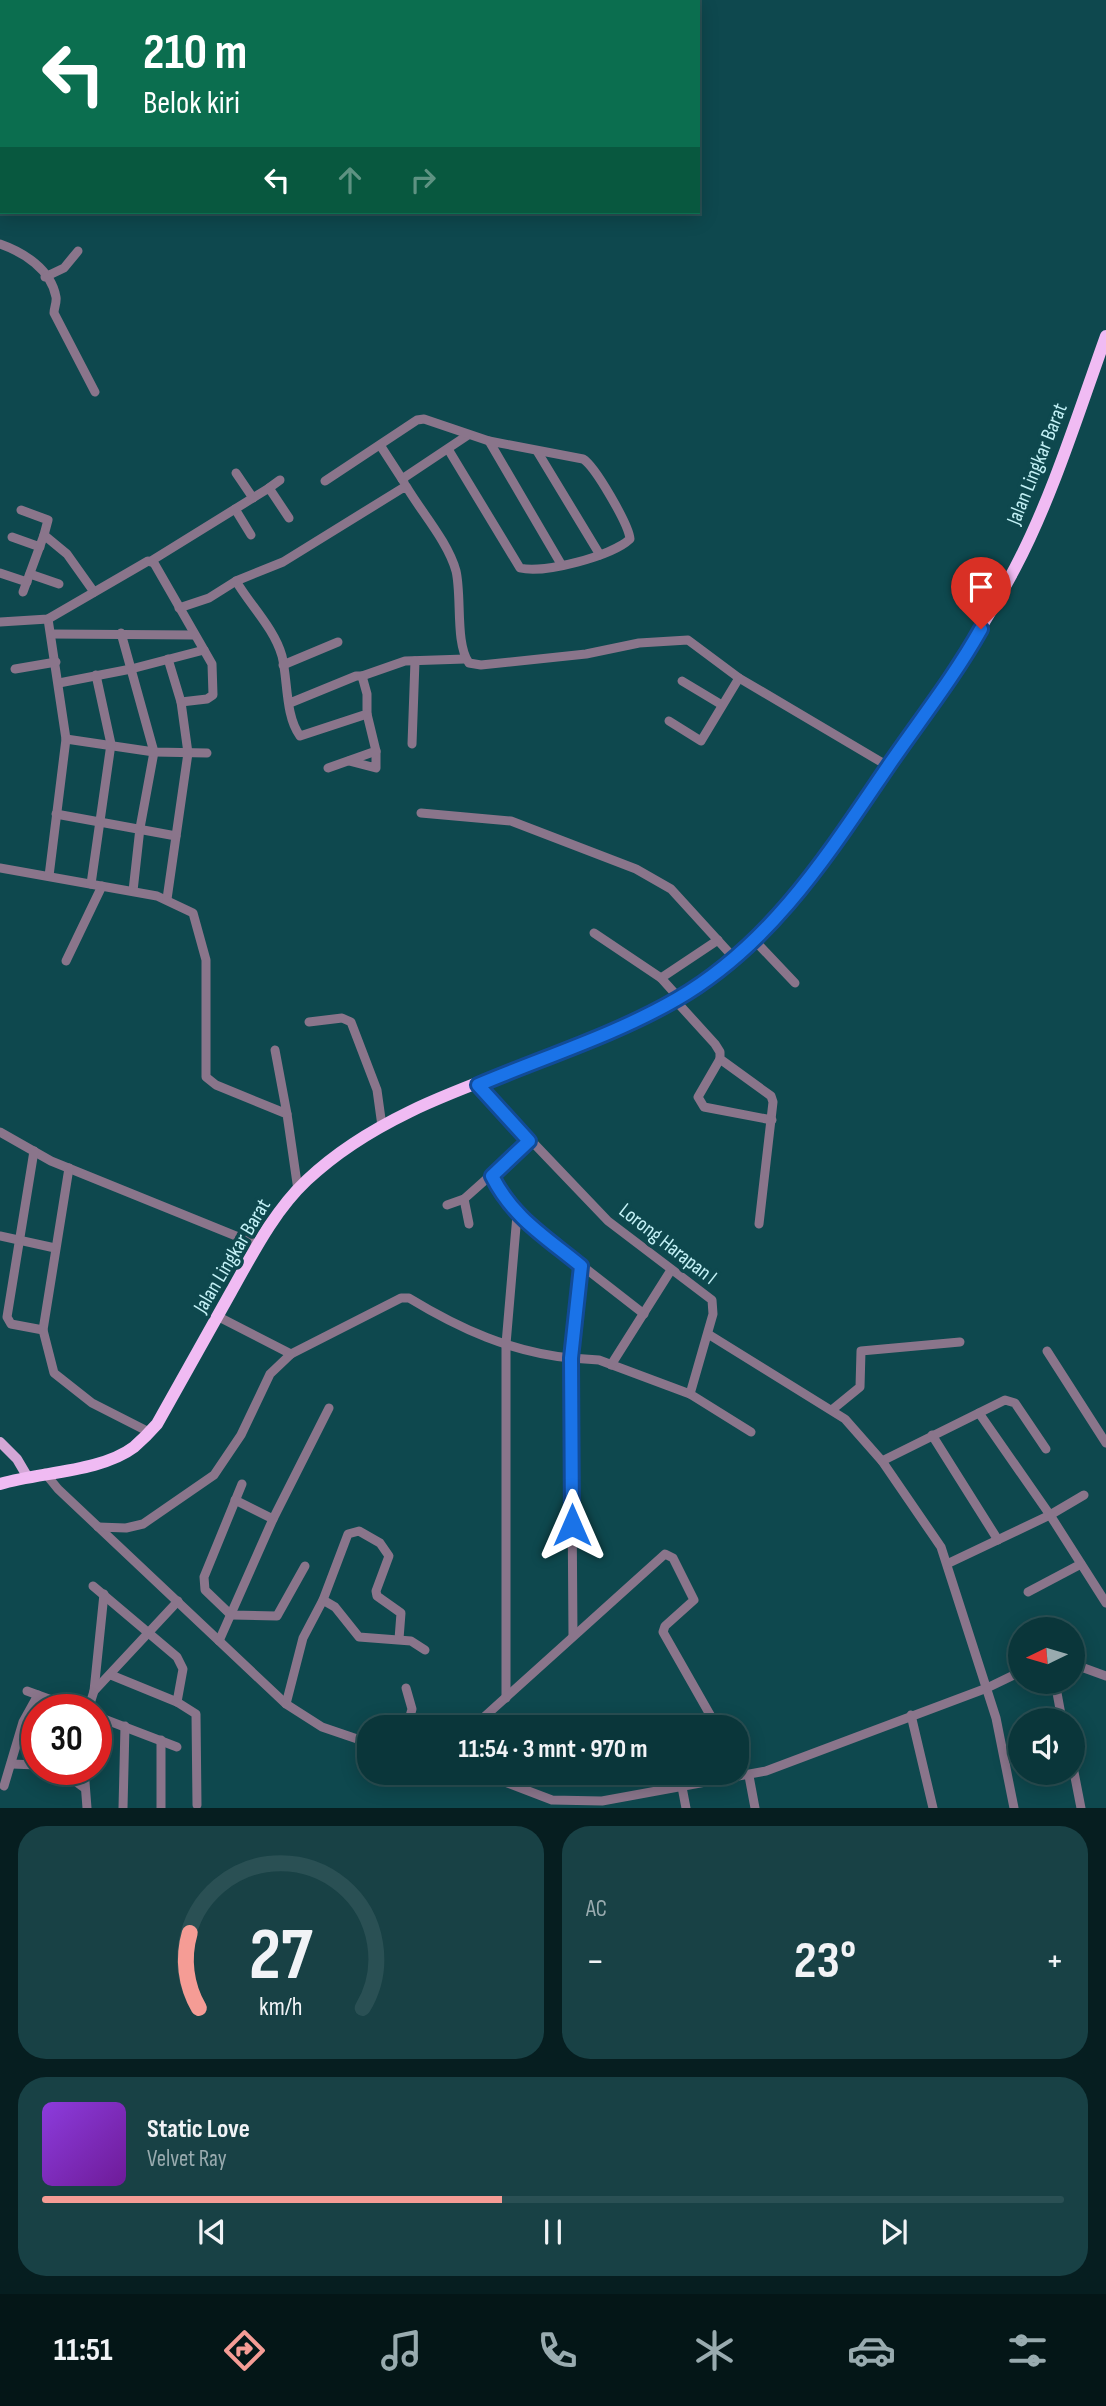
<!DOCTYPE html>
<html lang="id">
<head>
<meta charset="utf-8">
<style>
	body { margin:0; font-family:"Sofia Sans Condensed",sans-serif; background:#184145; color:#f1f3f6; height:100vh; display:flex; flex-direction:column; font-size:26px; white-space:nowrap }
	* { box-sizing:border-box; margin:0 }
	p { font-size:23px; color:#99abaf }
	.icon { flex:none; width:38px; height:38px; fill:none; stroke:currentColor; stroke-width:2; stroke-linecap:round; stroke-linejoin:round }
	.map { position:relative; height:1808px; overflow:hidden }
	.details { display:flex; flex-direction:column; gap:18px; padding:18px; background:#061e20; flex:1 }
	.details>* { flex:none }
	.top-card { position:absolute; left:0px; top:0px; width:700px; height:214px; box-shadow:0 4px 18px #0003,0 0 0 2px #2a5054; background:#0b6e4f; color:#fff; overflow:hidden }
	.needle { width:46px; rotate:265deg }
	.fabs { position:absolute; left:1008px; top:1617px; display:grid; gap:14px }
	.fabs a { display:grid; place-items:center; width:77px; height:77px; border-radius:50%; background:#0a363a; box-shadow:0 4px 18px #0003,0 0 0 2px #2a5054; font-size:35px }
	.speed { position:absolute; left:21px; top:1694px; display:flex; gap:14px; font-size:35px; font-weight:700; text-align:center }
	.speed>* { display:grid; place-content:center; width:91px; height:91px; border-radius:50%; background:#0a363a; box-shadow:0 4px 18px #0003,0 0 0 2px #2a5054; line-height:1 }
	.speed .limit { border:10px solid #d22; background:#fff; color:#111 }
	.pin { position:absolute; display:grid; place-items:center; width:60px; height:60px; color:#fff; margin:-72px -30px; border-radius:50% 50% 50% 0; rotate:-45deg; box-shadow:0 0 7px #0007 }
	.pin .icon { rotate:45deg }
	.me { position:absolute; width:77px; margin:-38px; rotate:0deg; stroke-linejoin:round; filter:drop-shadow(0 0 5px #0008) }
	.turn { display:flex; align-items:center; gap:24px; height:147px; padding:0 28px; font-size:32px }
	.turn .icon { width:91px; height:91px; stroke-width:2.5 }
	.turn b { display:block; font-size:49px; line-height:60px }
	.lanes { display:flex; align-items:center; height:66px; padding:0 28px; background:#0003; justify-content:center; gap:35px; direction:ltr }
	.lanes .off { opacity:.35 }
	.big { font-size:52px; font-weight:700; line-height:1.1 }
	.details .card { flex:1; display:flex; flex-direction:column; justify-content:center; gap:10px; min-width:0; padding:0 24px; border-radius:28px; background:#184145 }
	.details .dial { align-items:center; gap:0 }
	.dial svg { height:182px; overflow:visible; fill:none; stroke:#2a5054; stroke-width:7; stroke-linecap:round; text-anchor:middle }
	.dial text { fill:#f1f3f6; stroke:none }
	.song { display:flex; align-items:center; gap:21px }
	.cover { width:84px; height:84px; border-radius:10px; background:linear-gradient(135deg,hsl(270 70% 55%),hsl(280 70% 35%)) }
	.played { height:7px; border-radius:4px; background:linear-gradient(90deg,#f59c95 45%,#2a5054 45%) }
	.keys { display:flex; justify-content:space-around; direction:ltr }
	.heat { display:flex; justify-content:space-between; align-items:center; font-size:38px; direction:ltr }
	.details .tiles { flex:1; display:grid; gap:18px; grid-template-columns:1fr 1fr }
	.card:last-child { grid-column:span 2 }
	.trip { position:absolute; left:357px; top:1715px; width:392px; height:70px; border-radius:28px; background:#0a363a; box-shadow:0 4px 18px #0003,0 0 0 2px #2a5054; font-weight:700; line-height:70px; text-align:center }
	.tab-bar { display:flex; height:112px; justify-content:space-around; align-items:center; background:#041617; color:#99abaf }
	.tab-bar .icon { width:49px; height:49px }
	.tab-bar .current { color:#f59c95 }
	.tab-bar b { font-size:32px; color:#f1f3f6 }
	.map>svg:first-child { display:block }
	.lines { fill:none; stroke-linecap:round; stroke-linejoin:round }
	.minor { stroke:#8a758b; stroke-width:9 }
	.major { stroke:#d3a7d6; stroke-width:10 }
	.highway { stroke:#f0bbf3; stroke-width:12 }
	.route-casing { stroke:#114b97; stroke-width:18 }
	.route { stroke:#1a73e8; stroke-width:12 }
	.labels { text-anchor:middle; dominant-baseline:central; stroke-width:7; stroke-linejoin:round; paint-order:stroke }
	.street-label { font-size:21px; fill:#c3f1f6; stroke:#0e484e }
</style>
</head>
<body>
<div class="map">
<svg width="1106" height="1808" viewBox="0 0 1106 1808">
	<rect width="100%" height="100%" fill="#0e484e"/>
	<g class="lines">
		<g class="minor">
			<path d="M 0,50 L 2,50"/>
			<path d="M 0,97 L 2,98"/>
			<path d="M 0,182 L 2,183"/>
			<path d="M 0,244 C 23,252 51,269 56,297 C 57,302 54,308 54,313 L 95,392"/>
			<path d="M 45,277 L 64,268 L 78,251"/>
			<path d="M 489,441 L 561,564"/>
			<path d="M 380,445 L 404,482"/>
			<path d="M 537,451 L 600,555"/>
			<path d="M 236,473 L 253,498"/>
			<path d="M 402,479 L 468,435"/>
			<path d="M 325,481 L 417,420 L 424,419 L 489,441 L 583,459 C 595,466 629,525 630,539 C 612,556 544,574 520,568 L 448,449"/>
			<path d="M 269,488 L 280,480"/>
			<path d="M 235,509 L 251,535"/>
			<path d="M 21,510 L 48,520 L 44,535"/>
			<path d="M 12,537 L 40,547"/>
			<path d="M 151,561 L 269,488 L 289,518"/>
			<path d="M 0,573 L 27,582"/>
			<path d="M 30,574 L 59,584"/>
			<path d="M 236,581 C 250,605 274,628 282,656 C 288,680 285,716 300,736 L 367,714 L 367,694 L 362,676 L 356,676 L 290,703"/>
			<path d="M 23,592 L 44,535 L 67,554 L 94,592"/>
			<path d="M 179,608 L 209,598 L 236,581 L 283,562 L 406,486 C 422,513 448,542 456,571 C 462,596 455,644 469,663 L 481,665 L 586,654 L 639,643 L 688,640 L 739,678 L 888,766"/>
			<path d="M 48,619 L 66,739 L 49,876"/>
			<path d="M 0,622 L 48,619 L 148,561 L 154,563 L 204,650 L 131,669 L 59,683"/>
			<path d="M 121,633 L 154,752 L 140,828 L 133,891"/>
			<path d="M 51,634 L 193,635"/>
			<path d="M 283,665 L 338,642"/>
			<path d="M 15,669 L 56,662"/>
			<path d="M 362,676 L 405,661 L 465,659"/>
			<path d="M 682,681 L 722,705"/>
			<path d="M 181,702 L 207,699 L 213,695 L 212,664 L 204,650"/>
			<path d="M 669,721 L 701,741 L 739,678"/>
			<path d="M 66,739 L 154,752 L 207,753"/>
			<path d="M 412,744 L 415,661"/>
			<path d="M 349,761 L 376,768 L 376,751"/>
			<path d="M 328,768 L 376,751 L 367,714"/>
			<path d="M 421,813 L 511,821 L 636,869 L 671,889 L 734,958"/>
			<path d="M 56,814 L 176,836"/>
			<path d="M 0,868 L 157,896 L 193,913 L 206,960 L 206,1077 L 216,1085 L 287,1114 L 298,1190"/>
			<path d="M 91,884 L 111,744 L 96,675"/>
			<path d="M 167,899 L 188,753 L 181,702 L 168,659"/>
			<path d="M 594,933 L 661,978"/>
			<path d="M 755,941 L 795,983"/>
			<path d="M 66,961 L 102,886"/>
			<path d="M 679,998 L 661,978 L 718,940"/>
			<path d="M 675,1000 L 715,1044 L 720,1052 L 720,1059 L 771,1096 L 773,1102 L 759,1224"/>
			<path d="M 309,1022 L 342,1018 L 351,1022 L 377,1090 L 382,1126"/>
			<path d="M 275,1050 L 287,1114"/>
			<path d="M 720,1059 L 698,1097 L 704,1107 L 772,1120"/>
			<path d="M 478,1085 L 608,1221 L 712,1300 L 713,1314 L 690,1394 L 751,1432"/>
			<path d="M 0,1132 L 51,1161 L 258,1245"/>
			<path d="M 34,1151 L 7,1317 L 11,1324 L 43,1330 L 69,1168"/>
			<path d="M 493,1176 L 517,1215 L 644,1314"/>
			<path d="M 464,1199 L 469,1224"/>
			<path d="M 447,1205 L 464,1199 L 529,1141"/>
			<path d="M 0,1236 L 55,1248"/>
			<path d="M 581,1266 L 571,1358 L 599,1360 L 690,1394"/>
			<path d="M 217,1316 L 291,1354 L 401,1298 L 409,1298 C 460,1329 511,1352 571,1358 L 573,1636"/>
			<path d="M 43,1330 L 54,1373 L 92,1403 L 149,1432"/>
			<path d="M 708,1334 L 845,1419 L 882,1461 L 941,1547 L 996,1718 L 1014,1808"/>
			<path d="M 1047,1351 L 1106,1443"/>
			<path d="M 611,1365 L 671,1270"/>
			<path d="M 833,1409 L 860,1387 L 861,1351 L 960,1342"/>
			<path d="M 979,1413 L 1050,1515 L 1106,1603"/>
			<path d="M 932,1435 L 998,1540"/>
			<path d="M 882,1461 L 1005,1400 L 1015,1403 L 1046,1449"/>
			<path d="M 45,1473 L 58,1489 L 286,1704 L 322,1727 L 369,1743"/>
			<path d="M 242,1484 L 204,1577 L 205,1590 L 231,1615 L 277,1616 L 305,1566"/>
			<path d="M 235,1500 L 273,1519"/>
			<path d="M 98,1527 L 126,1528 L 143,1524 L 214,1475 L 241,1435 L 270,1374 L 291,1354"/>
			<path d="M 949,1563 L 1050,1515 L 1084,1495"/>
			<path d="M 93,1586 L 177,1657 L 183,1669 L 177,1702 L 111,1675"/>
			<path d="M 1028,1592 L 1081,1564"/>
			<path d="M 323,1600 L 348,1534 L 359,1531 L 380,1543 L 389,1556 L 376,1591 L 377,1596 L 401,1613 L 399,1639"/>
			<path d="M 219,1641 L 273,1519 L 329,1408"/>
			<path d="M 1073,1664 L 1106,1676"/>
			<path d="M 1055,1682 L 1062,1720"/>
			<path d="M 406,1688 L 412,1709 L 407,1727"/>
			<path d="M 27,1691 L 79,1710"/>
			<path d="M 94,1691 L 104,1594"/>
			<path d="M 506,1698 L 506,1344 L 517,1215"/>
			<path d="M 177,1702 L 196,1714 L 197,1805"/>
			<path d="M 286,1704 L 303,1638 L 323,1600 L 335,1607 L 359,1637 L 411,1641 L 425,1650"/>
			<path d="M 88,1710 L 94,1691 L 178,1601"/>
			<path d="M 911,1715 L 933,1808"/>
			<path d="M 96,1716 L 177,1747"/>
			<path d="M 473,1727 L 665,1554 L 673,1558 L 694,1600 L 665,1626 L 663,1632 L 717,1727"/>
			<path d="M 161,1740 L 161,1808"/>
			<path d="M 12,1764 L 37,1765"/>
			<path d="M 1073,1767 L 1081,1808"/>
			<path d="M 59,1769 L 83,1787"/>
			<path d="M 84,1769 L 87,1808"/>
			<path d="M 481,1773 L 552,1800 L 602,1801 L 766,1771 L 987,1688 L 1020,1672"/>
			<path d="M 749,1776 L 755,1808"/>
			<path d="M 4,1786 L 23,1722 L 38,1695"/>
			<path d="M 682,1787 L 686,1808"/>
			<path d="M 123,1808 L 125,1726"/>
		</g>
		<path class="major" d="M 0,1442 L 17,1459 L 27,1476"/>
		<path class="highway" d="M 0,1484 C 40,1472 101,1472 134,1447 C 142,1440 150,1432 157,1424 C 182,1380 206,1336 231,1292 C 253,1253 274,1211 307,1180 C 417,1076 589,1065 710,977 C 787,922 837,842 889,765 C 933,700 978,638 1015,568 C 1052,498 1079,411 1106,336"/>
	</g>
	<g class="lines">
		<g class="route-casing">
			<path id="route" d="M 572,1525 L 571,1358 L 581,1266 C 546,1237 513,1218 492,1176 L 529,1141 L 478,1085 C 544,1057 615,1035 677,999 C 772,944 829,853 889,765 C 920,720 954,677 981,629"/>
		</g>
		<use href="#route" class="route"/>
	</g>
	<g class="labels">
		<g class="street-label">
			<text transform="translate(1037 464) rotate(-68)">Jalan Lingkar Barat</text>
			<text transform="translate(668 1244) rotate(38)">Lorong Harapan I</text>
			<text transform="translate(232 1256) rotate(-59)">Jalan Lingkar Barat</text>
		</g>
	</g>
</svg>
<div class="fabs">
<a><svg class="needle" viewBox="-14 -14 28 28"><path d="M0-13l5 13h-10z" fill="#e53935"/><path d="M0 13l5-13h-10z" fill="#99abaf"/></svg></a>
<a><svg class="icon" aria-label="sound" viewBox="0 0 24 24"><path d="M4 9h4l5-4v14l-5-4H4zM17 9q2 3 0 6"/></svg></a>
</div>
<div class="speed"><div class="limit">30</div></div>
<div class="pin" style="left:981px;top:629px;background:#d93025"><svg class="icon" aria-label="arrive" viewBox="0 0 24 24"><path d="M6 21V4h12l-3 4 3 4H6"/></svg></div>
<svg class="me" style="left:572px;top:1525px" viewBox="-20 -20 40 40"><path d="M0-17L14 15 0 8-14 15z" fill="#1a73e8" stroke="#fff" stroke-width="4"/></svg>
<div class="trip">11:54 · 3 mnt · 970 m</div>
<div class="top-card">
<div class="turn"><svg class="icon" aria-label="left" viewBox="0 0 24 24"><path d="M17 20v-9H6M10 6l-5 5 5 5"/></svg><div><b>210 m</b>Belok kiri</div></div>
<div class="lanes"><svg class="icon" aria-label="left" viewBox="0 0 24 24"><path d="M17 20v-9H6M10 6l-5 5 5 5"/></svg><svg class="icon off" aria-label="ahead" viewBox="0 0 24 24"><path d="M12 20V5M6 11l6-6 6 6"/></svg><svg class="icon off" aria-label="right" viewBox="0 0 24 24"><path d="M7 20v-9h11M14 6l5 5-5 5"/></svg></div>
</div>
</div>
<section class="details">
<div class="tiles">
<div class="card dial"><svg viewBox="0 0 100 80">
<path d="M14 69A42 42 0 1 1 86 69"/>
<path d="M14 69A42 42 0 0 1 10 36" stroke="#f59c95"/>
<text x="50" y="56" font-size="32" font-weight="700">27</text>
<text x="50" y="72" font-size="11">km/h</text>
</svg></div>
<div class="card"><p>AC</p>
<div class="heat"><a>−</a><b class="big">23°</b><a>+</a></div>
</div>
<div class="card">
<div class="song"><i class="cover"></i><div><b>Static Love</b><p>Velvet Ray</p></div></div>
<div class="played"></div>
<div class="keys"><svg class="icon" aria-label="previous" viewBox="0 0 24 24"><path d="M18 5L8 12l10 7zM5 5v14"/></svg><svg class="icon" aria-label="pause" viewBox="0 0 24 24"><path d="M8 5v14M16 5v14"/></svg><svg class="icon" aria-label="next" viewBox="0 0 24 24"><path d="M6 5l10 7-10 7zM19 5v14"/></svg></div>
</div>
</div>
</section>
<nav class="tab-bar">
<b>11:51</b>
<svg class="icon current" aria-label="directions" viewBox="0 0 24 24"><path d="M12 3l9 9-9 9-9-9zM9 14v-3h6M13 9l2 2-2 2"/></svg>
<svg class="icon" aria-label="music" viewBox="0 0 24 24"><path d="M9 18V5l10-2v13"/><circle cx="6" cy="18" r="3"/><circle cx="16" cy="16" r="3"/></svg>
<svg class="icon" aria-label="phone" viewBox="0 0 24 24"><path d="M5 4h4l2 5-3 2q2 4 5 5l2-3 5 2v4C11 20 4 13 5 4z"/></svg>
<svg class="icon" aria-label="climate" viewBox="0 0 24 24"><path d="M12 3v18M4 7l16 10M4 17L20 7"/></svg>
<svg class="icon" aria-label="car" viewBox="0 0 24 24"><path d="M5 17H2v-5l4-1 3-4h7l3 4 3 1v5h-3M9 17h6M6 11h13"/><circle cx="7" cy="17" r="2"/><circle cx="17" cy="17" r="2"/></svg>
<svg class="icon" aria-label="filters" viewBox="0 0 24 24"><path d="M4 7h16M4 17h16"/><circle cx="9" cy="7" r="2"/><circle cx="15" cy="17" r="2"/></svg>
</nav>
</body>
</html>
